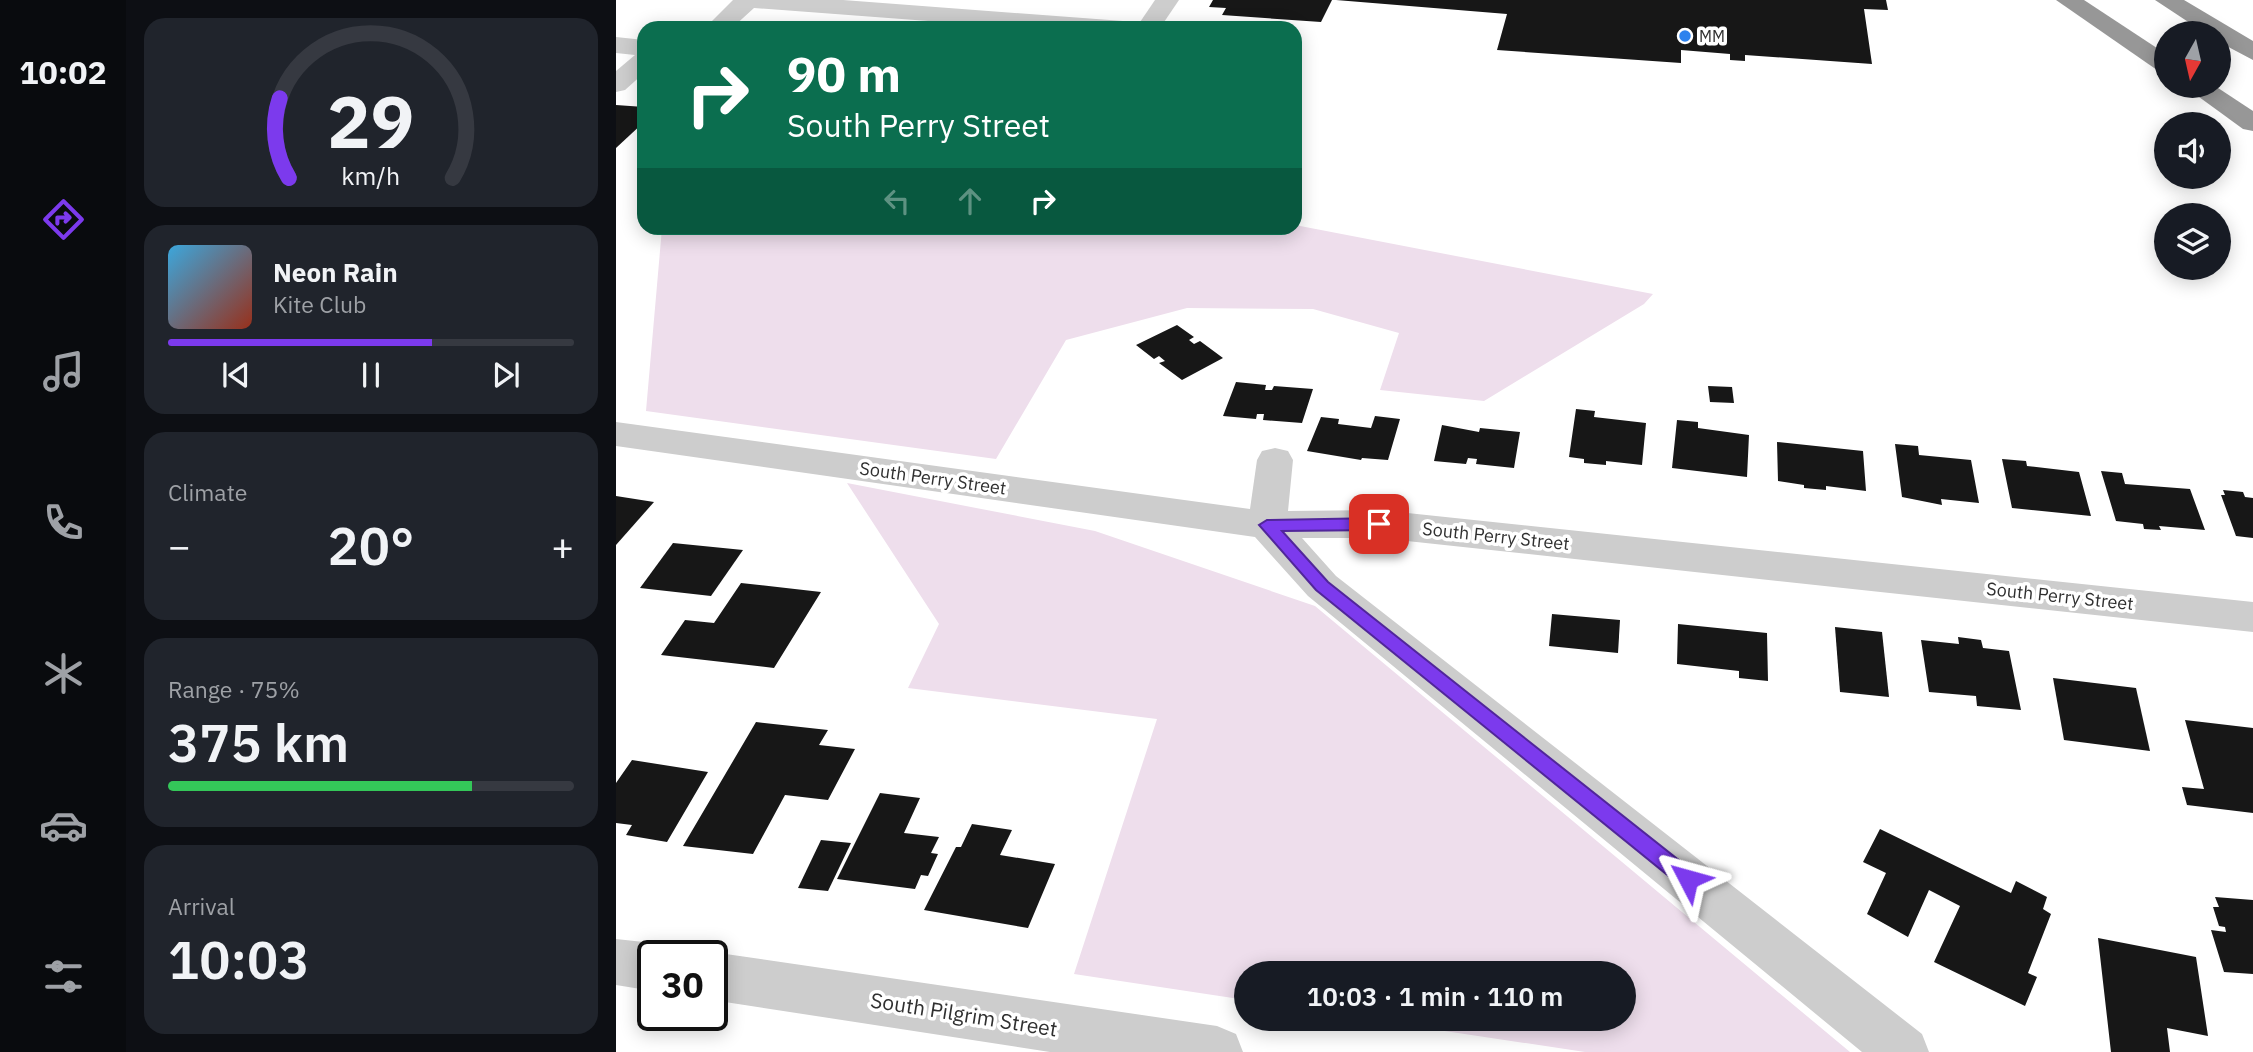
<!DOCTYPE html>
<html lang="en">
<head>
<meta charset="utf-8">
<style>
	body { margin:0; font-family:"IBM Plex Sans",sans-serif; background:#20242c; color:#f1f3f6; height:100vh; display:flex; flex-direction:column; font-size:26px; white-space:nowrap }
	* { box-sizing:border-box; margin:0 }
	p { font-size:23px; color:#9ea1a6 }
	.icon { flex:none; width:38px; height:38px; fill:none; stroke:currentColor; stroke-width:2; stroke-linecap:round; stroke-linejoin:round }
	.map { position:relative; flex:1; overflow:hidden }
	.sheet { display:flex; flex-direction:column; gap:18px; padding:18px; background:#0d0f14; width:490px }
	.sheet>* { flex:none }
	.hud { position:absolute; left:21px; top:21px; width:665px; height:214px; border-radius:21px; box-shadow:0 4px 18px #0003; background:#0b6e4f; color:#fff; overflow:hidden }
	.needle { width:46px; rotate:188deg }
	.controls { position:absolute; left:1538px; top:21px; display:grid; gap:14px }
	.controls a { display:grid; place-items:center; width:77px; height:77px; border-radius:50%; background:#171b24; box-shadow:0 4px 18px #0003; font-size:35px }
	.speed { position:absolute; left:21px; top:940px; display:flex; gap:14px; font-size:35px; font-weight:700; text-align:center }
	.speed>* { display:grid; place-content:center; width:91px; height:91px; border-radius:50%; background:#171b24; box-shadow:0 4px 18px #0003; line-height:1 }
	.speed .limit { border:4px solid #111; border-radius:10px; background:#fff; color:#111 }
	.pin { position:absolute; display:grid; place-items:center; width:60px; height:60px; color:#fff; margin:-30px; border-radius:14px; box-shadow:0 4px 10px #0006 }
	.me { position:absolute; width:77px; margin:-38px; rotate:309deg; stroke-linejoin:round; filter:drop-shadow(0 0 5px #0008) }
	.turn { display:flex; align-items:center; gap:24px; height:147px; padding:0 35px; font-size:32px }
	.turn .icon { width:91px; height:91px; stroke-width:2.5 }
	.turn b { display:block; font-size:49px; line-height:60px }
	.lanes { display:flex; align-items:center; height:66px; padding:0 35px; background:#0003; justify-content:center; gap:35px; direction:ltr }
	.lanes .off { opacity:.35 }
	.big { font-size:52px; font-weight:600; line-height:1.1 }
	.sheet .tile { flex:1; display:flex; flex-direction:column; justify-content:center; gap:10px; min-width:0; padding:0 24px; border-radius:21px; background:#20242c }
	.sheet .dial { align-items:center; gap:0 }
	.dial svg { height:182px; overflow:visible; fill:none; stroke:#363941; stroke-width:7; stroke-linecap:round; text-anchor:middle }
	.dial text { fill:#f1f3f6; stroke:none }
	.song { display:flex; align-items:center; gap:21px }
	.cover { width:84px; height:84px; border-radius:10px; background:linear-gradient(135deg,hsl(200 70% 55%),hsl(10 70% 35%)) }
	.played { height:7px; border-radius:4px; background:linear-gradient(90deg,#7c3aed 65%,#363941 65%) }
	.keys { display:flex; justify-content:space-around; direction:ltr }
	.heat { display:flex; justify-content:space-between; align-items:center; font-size:38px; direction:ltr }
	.charge { height:10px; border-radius:5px; background:linear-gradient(90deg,#34c759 75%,#363941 0) }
	.trip { position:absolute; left:618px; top:961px; width:402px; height:70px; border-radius:35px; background:#171b24; box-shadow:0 4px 18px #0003; font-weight:600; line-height:70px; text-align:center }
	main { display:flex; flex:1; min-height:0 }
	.dock { display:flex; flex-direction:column; width:126px; justify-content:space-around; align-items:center; background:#090b0e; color:#9ea1a6 }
	.dock .icon { width:49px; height:49px }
	.dock .on { color:#7c3aed }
	.dock b { font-size:32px; color:#f1f3f6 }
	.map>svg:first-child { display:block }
	.green { fill:#eedeec }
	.building { fill:#171717 }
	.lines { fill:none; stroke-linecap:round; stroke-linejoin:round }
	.minor { fill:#cdcdcd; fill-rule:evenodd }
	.highway { fill:#979797; fill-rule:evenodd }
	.route { fill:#7c3aed; stroke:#51269a; stroke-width:2 }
	.poi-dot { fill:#2c82ee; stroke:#fff; stroke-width:2.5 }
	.labels { text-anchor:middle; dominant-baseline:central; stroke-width:7; stroke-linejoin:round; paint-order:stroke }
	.far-poi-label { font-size:16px; fill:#303030; stroke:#fff; text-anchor:start }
	.street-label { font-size:18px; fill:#303030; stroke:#fff }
	.near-street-label { font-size:21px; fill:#303030; stroke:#fff }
</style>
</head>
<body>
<main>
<nav class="dock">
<b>10:02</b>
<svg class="icon on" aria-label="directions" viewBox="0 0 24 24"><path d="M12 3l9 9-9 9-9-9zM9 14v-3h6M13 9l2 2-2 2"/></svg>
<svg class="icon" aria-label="music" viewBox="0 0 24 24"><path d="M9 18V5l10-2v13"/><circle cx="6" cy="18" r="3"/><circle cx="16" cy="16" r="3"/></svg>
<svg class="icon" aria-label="phone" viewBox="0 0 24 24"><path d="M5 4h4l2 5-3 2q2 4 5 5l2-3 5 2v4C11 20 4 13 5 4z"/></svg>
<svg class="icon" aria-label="climate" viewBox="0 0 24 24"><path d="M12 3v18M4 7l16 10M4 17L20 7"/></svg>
<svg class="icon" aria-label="car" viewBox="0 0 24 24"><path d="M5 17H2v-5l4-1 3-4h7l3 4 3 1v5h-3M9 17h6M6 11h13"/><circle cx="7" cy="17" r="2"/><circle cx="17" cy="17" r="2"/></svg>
<svg class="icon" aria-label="filters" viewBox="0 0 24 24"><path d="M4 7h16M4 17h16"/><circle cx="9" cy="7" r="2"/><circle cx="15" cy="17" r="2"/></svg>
</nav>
<section class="sheet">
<div class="tile dial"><svg viewBox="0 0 100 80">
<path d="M14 69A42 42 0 1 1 86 69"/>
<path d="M14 69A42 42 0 0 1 10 34" stroke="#7c3aed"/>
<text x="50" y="56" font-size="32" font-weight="700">29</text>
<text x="50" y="72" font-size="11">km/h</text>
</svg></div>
<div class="tile">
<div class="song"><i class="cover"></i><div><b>Neon Rain</b><p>Kite Club</p></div></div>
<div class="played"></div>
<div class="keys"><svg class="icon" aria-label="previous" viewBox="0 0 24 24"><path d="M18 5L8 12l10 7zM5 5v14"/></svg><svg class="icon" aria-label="pause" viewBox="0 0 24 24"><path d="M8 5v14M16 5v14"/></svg><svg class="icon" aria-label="next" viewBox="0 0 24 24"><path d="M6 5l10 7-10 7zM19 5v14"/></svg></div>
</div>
<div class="tile"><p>Climate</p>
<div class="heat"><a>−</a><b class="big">20°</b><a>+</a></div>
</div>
<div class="tile"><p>Range · 75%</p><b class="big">375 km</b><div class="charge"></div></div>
<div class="tile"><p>Arrival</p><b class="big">10:03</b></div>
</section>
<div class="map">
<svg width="1637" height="1052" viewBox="0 0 1637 1052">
	<rect width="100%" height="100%" fill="#fff"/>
	<g class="green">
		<path d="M 679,225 L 1037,294 L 1028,304 L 868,401 L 764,390 L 783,333 L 697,309 L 571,308 L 450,340 L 380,459 L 30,411 L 46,228 L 679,228 Z"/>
		<path d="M 231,483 L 479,531 L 699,606 L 1234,1052 L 969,1052 L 749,1019 L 1008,1018 L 1008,973 L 630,973 L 630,1000 L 458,974 L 541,719 L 292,688 L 323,624 Z"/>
	</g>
	<g class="building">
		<path d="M 597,0 L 716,0 L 705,22 L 606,15 L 610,8 L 593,7 Z"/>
		<path d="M 720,0 L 1270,0 L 1272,10 L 1248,9 L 1256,64 L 1129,55 L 1129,61 L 1114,60 L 1114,54 L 1065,50 L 1065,63 L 881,50 L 891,14 Z"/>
		<path d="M 0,105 L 28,107 L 28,122 L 0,148 Z"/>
		<path d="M 561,325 L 578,337 L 573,340 L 578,344 L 584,341 L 607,358 L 566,380 L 543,363 L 549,361 L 543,356 L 538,359 L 520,345 Z"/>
		<path d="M 620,382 L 650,385 L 649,390 L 656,390 L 658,386 L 697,389 L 686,423 L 647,420 L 648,414 L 641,414 L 640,419 L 607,416 Z"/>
		<path d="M 1092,386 L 1116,387 L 1118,403 L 1094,402 Z"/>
		<path d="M 960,409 L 979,411 L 978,417 L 1030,423 L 1026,465 L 990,461 L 990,465 L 968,463 L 968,459 L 953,457 Z"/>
		<path d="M 759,416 L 784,419 L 772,460 L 746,458 L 745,460 L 691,451 L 705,417 L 723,419 L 722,424 L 755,428 Z"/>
		<path d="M 1061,420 L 1082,422 L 1082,428 L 1133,435 L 1131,477 L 1056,468 Z"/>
		<path d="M 826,425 L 863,432 L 864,428 L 904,432 L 898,468 L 860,464 L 861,459 L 852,458 L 850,464 L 818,461 Z"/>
		<path d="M 1161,442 L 1247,451 L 1250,491 L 1210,486 L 1210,490 L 1188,488 L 1188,485 L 1162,481 Z"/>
		<path d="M 1279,444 L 1302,446 L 1303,455 L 1355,460 L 1363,503 L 1325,499 L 1326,505 L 1286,497 Z"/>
		<path d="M 1386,459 L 1410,461 L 1411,466 L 1463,472 L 1475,516 L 1396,508 Z"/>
		<path d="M 1485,471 L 1506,473 L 1509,484 L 1574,489 L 1589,530 L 1543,526 L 1545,530 L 1528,529 L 1527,524 L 1500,521 Z"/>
		<path d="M 1607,490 L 1627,492 L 1629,497 L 1637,498 L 1637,538 L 1620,536 L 1605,495 L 1609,495 Z"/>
		<path d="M 0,496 L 38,502 L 0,545 Z"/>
		<path d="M 57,543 L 127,550 L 95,596 L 24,588 Z"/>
		<path d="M 125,583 L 205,592 L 158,668 L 45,655 L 69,620 L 98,623 Z"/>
		<path d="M 936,614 L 1004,620 L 1002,653 L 933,646 Z"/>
		<path d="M 1062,624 L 1151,633 L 1152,681 L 1123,678 L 1123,671 L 1061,664 Z"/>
		<path d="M 1219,627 L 1266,632 L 1273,697 L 1224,692 Z"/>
		<path d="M 1342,637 L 1365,640 L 1367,648 L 1393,651 L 1405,710 L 1361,706 L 1360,696 L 1313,692 L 1305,640 L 1343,644 Z"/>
		<path d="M 1437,678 L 1520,688 L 1534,751 L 1448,740 Z"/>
		<path d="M 1569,720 L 1637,728 L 1637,813 L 1571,805 L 1566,787 L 1588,789 Z"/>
		<path d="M 140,722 L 212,730 L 203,745 L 239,749 L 212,800 L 169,795 L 137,854 L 67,846 Z"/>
		<path d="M 16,760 L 92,772 L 51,842 L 10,835 L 16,825 L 0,823 L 0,783 Z"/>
		<path d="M 264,793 L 304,798 L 288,833 L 323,837 L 315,853 L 322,854 L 312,876 L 305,875 L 299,889 L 221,879 Z"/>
		<path d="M 356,824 L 396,830 L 384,855 L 439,864 L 412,928 L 308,910 L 340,847 L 345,847 Z"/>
		<path d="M 1264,829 L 1395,893 L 1400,881 L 1431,897 L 1427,909 L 1435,914 L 1412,973 L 1421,977 L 1409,1006 L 1318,962 L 1344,906 L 1313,890 L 1292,937 L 1251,914 L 1270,873 L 1247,862 Z"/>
		<path d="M 205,840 L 235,843 L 212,891 L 182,888 Z"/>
		<path d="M 1599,897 L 1637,900 L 1637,974 L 1608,972 L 1595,930 L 1610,932 L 1609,927 L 1603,926 L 1597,907 L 1603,907 Z"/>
		<path d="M 1482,938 L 1580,957 L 1592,1036 L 1551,1028 L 1554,1052 L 1495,1052 Z"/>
	</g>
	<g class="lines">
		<g class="minor">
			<path d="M 227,0 L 507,21 L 516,23 L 519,28 L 407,28 L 138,8 L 116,28 L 89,28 L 117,0 Z"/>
			<path d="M 539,0 L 563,0 L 544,28 L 520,28 Z"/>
			<path d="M 0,37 L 28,40 L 28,73 L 9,90 L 0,92 L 0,71 L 19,55 L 0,53 Z"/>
			<path d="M 0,422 L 634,509 L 641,460 L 646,451 L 659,448 L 672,451 L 677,460 L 672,511 L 763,510 L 1637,602 L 1637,632 L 763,538 L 686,538 L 720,576 L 1306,1034 L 1313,1052 L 1246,1052 L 692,596 L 639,537 L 0,446 Z"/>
			<path d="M 0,939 L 37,943 L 55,950 L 57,956 L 37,956 L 37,991 L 0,985 Z"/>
			<path d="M 96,952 L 601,1026 L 620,1034 L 627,1052 L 434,1052 L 96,1000 L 96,956 L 87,956 Z"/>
		</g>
		<g class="highway">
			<path d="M 1440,0 L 1468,0 L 1550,54 L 1550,73 L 1541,70 Z"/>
			<path d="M 1539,0 L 1568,0 L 1637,41 L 1637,60 L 1603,42 L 1603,33 L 1589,33 Z"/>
			<path d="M 1568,86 L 1599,86 L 1637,111 L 1637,131 L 1627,129 Z"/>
		</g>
	</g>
	<path class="route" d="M 763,518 L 771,524 L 763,530 L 666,531 L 712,582 L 1079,873 L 1082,879 L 1079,886 L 1072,888 L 1065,886 L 700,590 L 643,525 L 651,520 Z"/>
	<circle class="poi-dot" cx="1069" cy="36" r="7"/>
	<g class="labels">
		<g class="far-poi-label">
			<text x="1083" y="36">MM</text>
		</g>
		<g class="street-label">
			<text transform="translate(317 478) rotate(8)">South Perry Street</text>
			<text transform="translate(880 536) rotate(6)">South Perry Street</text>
			<text transform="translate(1444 596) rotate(6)">South Perry Street</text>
		</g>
		<g class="near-street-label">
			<text transform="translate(348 1014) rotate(9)">South Pilgrim Street</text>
		</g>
	</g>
</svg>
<div class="controls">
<a><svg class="needle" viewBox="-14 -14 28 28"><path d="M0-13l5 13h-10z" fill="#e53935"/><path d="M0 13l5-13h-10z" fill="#9ea1a6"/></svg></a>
<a><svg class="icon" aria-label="sound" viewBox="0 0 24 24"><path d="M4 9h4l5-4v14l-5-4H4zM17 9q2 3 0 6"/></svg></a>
<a><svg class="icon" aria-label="layers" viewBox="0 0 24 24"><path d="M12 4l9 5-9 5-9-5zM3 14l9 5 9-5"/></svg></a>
</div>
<div class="speed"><div class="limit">30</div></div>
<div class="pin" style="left:763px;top:524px;background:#d93025"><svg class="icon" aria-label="arrive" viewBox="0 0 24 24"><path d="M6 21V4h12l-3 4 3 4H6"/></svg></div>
<svg class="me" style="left:1072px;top:879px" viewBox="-20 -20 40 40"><path d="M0-17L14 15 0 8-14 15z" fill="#7c3aed" stroke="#fff" stroke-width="4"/></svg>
<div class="trip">10:03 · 1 min · 110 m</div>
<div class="hud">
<div class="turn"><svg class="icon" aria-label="right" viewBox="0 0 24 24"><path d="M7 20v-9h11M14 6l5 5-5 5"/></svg><div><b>90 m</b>South Perry Street</div></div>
<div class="lanes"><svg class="icon off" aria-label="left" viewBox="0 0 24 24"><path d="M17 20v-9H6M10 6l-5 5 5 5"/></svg><svg class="icon off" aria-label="ahead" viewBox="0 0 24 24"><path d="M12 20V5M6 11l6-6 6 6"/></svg><svg class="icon" aria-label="right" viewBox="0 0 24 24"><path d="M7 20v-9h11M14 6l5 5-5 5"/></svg></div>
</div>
</div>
</main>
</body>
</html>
